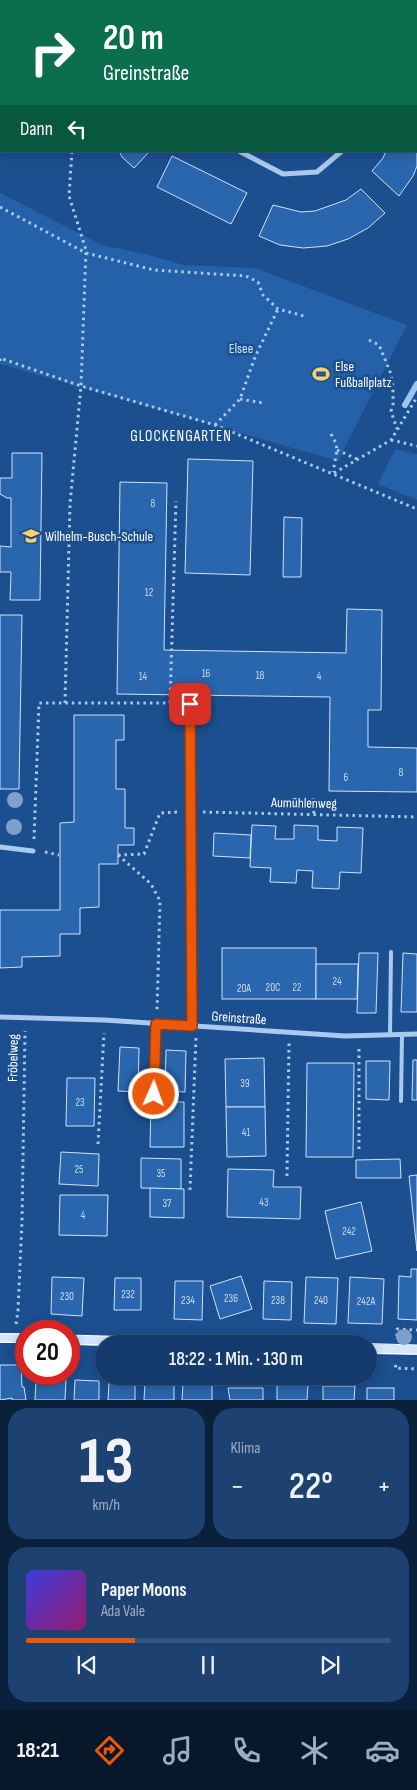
<!DOCTYPE html>
<html lang="de">
<head>
<meta charset="utf-8">
<style>
	body { margin:0; font-family:"Sofia Sans Condensed",sans-serif; background:#1d4271; color:#f1f3f6; height:100vh; display:flex; flex-direction:column; font-size:19px; white-space:nowrap }
	* { box-sizing:border-box; margin:0 }
	p { font-size:16px; color:#9dadc1 }
	.icon { flex:none; width:28px; height:28px; fill:none; stroke:currentColor; stroke-width:2; stroke-linecap:round; stroke-linejoin:round }
	.map { position:relative; height:1400px; overflow:hidden }
	.sheet { display:flex; flex-direction:column; gap:8px; padding:8px; background:#0b203b; flex:1 }
	.sheet>* { flex:none }
	.banner { position:absolute; left:0px; top:0px; width:418px; height:152px; box-shadow:0 2px 12px #0003,0 0 0 1px #33557e; background:#0b6e4f; color:#fff; overflow:hidden }
	.speed { position:absolute; left:15px; top:1320px; display:flex; gap:10px; font-size:25px; font-weight:700; text-align:center }
	.speed>* { display:grid; place-content:center; width:65px; height:65px; border-radius:50%; background:#143b6b; box-shadow:0 2px 12px #0003,0 0 0 1px #33557e; line-height:1 }
	.speed .limit { border:8px solid #d22; background:#fff; color:#111 }
	.pin { position:absolute; display:grid; place-items:center; width:42px; height:42px; color:#fff; margin:-21px; border-radius:10px; box-shadow:0 2px 8px #0006 }
	.me { position:absolute; width:55px; margin:-28px; rotate:2deg; stroke-linejoin:round; filter:drop-shadow(0 0 4px #0008) }
	.turn { display:flex; align-items:center; gap:18px; height:105px; padding:0 20px; font-size:22px }
	.turn .icon { width:65px; height:65px; stroke-width:2.5 }
	.turn b { display:block; font-size:35px; line-height:42px }
	.then { display:flex; align-items:center; height:48px; padding:0 20px; background:#0003; gap:10px; font-size:19px }
	.big { font-size:38px; font-weight:600; line-height:1.1 }
	.sheet .card { flex:1; display:flex; flex-direction:column; justify-content:center; gap:8px; min-width:0; padding:0 18px; border-radius:20px; background:#1d4271 }
	.sheet .dial { align-items:center; gap:0 }
	.dial b { font-size:65px; line-height:1 }
	.song { display:flex; align-items:center; gap:15px }
	.cover { width:60px; height:60px; border-radius:8px; background:linear-gradient(135deg,hsl(240 70% 55%),hsl(320 70% 35%)) }
	.played { height:5px; border-radius:2px; background:linear-gradient(90deg,#ea580c 30%,#33557e 30%) }
	.keys { display:flex; justify-content:space-around; direction:ltr }
	.heat { display:flex; justify-content:space-between; align-items:center; font-size:28px; direction:ltr }
	.sheet .tiles { flex:1; display:grid; gap:8px; grid-template-columns:1fr 1fr }
	.card:last-child { grid-column:span 2 }
	.trip { position:absolute; left:95px; top:1335px; width:282px; height:50px; border-radius:25px; background:#143b6b; box-shadow:0 2px 12px #0003,0 0 0 1px #33557e; font-weight:600; line-height:50px; text-align:center }
	.dock { display:flex; height:80px; justify-content:space-around; align-items:center; background:#08182b; color:#9dadc1 }
	.dock .icon { width:35px; height:35px }
	.dock .on { color:#ea580c }
	.dock b { font-size:22px; color:#f1f3f6 }
	.map>svg:first-child { display:block }
	.green { fill:#2461a8 }
	.lines { fill:none; stroke-linecap:round; stroke-linejoin:round }
	.stream { stroke:#9cc4f0; stroke-width:6 }
	.building { fill:#2a66ad; stroke:#cfe3fa }
	.path { stroke:#a9c9ee; stroke-width:3; stroke-dasharray:2.5 4; stroke-linecap:butt }
	.lane { stroke:#a9c9ee; stroke-width:4 }
	.street { stroke:#a9c9ee; stroke-width:5 }
	.secondary { stroke:#d6e6fa; stroke-width:10 }
	.tram { stroke:#fff; stroke-width:1 }
	.tree { fill:#7ea0ca }
	.route-casing { stroke:#983908; stroke-width:12 }
	.route { stroke:#ea580c; stroke-width:9 }
	.labels { text-anchor:middle; dominant-baseline:central; stroke-width:5; stroke-linejoin:round; paint-order:stroke }
	.number-label { font-size:11px; fill:#cad9ea }
	.park-label { font-size:14px; fill:#cfe3fa; stroke:#1b4f8f }
	.poi-label { font-size:14px; fill:#fff; stroke:#1b4f8f; text-anchor:start }
	.street-label { font-size:14px; fill:#fff; stroke:#1b4f8f }
	.neighbourhood-label { font-size:15px; letter-spacing:1px; fill:#fff; stroke:#1b4f8f }
</style>
</head>
<body>
<div class="map">
<svg width="417" height="1400" viewBox="0 0 417 1400">
	<rect width="100%" height="100%" fill="#1b4f8f"/>
	<g class="green">
		<path d="M 0,193 L 102,245 L 149,255 L 184,265 L 255,268 L 407,325 L 338,461 L 0,364 Z"/>
		<path d="M 395,449 L 417,454 L 417,500 L 378,484 Z"/>
	</g>
	<g class="lines">
		<path class="stream" d="M 405,405 L 417,384"/>
	</g>
	<g class="building">
		<path d="M 119,151 L 150,151 L 134,168 L 122,157 Z"/>
		<path d="M 386,151 L 417,152 L 417,166 L 413,176 L 399,196 L 372,171 L 383,158 Z"/>
		<path d="M 172,156 L 247,193 L 231,224 L 157,187 Z"/>
		<path d="M 361,189 L 385,213 L 368,228 L 348,239 L 327,246 L 303,248 L 280,245 L 259,236 L 273,205 L 301,212 L 315,211 L 346,200 Z"/>
		<path d="M 12,453 L 42,453 L 40,600 L 10,600 L 11,572 L 0,572 L 0,546 L 11,547 L 11,498 L 7,498 L 0,494 L 0,478 L 12,478 Z"/>
		<path d="M 188,459 L 253,461 L 250,575 L 185,573 Z"/>
		<path d="M 120,482 L 167,483 L 164,650 L 346,653 L 347,609 L 382,610 L 381,710 L 368,710 L 368,747 L 417,748 L 417,792 L 329,791 L 330,697 L 117,694 Z"/>
		<path d="M 284,517 L 302,518 L 301,577 L 283,577 Z"/>
		<path d="M 0,615 L 22,615 L 19,789 L 0,789 Z"/>
		<path d="M 74,715 L 124,715 L 124,740 L 116,740 L 116,789 L 125,789 L 125,828 L 134,828 L 134,845 L 118,845 L 118,864 L 99,864 L 99,907 L 80,908 L 80,934 L 60,934 L 60,956 L 22,957 L 22,967 L 0,968 L 0,910 L 60,910 L 60,823 L 74,822 Z"/>
		<path d="M 252,825 L 276,826 L 275,839 L 294,839 L 294,825 L 318,826 L 318,840 L 337,841 L 337,827 L 363,828 L 361,873 L 340,872 L 339,889 L 312,888 L 313,871 L 297,870 L 296,883 L 270,882 L 271,868 L 250,867 Z"/>
		<path d="M 214,833 L 251,835 L 250,858 L 213,856 Z"/>
		<rect x="222" y="948" width="94" height="51"/>
		<path d="M 359,953 L 378,953 L 376,1013 L 357,1013 Z"/>
		<path d="M 403,953 L 417,954 L 417,1012 L 401,1012 Z"/>
		<path d="M 316,964 L 358,964 L 357,999 L 316,999 Z"/>
		<path d="M 120,1047 L 139,1048 L 138,1092 L 118,1091 Z"/>
		<path d="M 166,1050 L 186,1051 L 185,1092 L 165,1091 Z"/>
		<path d="M 264,1058 L 265,1107 L 226,1107 L 225,1059 Z"/>
		<path d="M 413,1060 L 417,1060 L 417,1100 L 412,1100 Z"/>
		<path d="M 366,1061 L 390,1061 L 389,1100 L 366,1099 Z"/>
		<path d="M 307,1063 L 354,1063 L 353,1157 L 306,1157 Z"/>
		<path d="M 67,1078 L 95,1078 L 94,1126 L 66,1126 Z"/>
		<path d="M 151,1102 L 184,1102 L 184,1147 L 150,1147 Z"/>
		<path d="M 226,1107 L 265,1107 L 266,1156 L 227,1157 Z"/>
		<path d="M 61,1152 L 99,1154 L 98,1186 L 59,1184 Z"/>
		<path d="M 141,1158 L 181,1159 L 181,1189 L 141,1188 Z"/>
		<path d="M 400,1159 L 401,1178 L 356,1178 L 356,1160 Z"/>
		<path d="M 228,1169 L 274,1170 L 273,1187 L 301,1187 L 300,1219 L 227,1217 Z"/>
		<path d="M 417,1175 L 417,1251 L 409,1176 Z"/>
		<path d="M 150,1188 L 184,1189 L 184,1218 L 150,1217 Z"/>
		<path d="M 60,1195 L 108,1195 L 107,1236 L 59,1235 Z"/>
		<path d="M 361,1202 L 372,1251 L 336,1259 L 325,1211 Z"/>
		<path d="M 411,1269 L 417,1269 L 417,1320 L 398,1319 L 399,1276 L 411,1277 Z"/>
		<path d="M 241,1276 L 252,1309 L 220,1319 L 210,1286 Z"/>
		<path d="M 52,1277 L 84,1278 L 82,1316 L 51,1314 Z"/>
		<path d="M 306,1277 L 338,1278 L 336,1324 L 304,1323 Z"/>
		<path d="M 350,1277 L 384,1279 L 382,1324 L 348,1323 Z"/>
		<path d="M 115,1278 L 141,1278 L 141,1310 L 114,1310 Z"/>
		<path d="M 175,1281 L 203,1281 L 202,1320 L 174,1319 Z"/>
		<path d="M 264,1281 L 292,1282 L 291,1320 L 263,1319 Z"/>
		<path d="M 0,1365 L 21,1365 L 22,1387 L 24,1387 L 26,1400 L 12,1400 L 12,1398 L 0,1400 Z"/>
		<path d="M 36,1380 L 66,1380 L 65,1400 L 35,1400 Z"/>
		<path d="M 75,1380 L 99,1381 L 99,1400 L 74,1400 Z"/>
		<path d="M 109,1382 L 135,1383 L 135,1400 L 108,1400 Z"/>
		<path d="M 145,1383 L 174,1384 L 174,1400 L 144,1400 Z"/>
		<path d="M 183,1384 L 212,1385 L 212,1400 L 182,1400 Z"/>
		<path d="M 277,1385 L 308,1385 L 307,1400 L 277,1400 Z"/>
		<path d="M 323,1386 L 355,1386 L 354,1400 L 323,1400 Z"/>
		<path d="M 228,1388 L 263,1388 L 263,1400 L 230,1400 Z"/>
		<rect x="367" y="1388" width="27" height="12"/>
	</g>
	<g class="lines">
		<g class="path">
			<path d="M 87,1 L 87,0"/>
			<path d="M 0,207 L 86,253 L 154,270 L 246,276 L 258,282 L 263,295 L 278,309 L 304,316"/>
			<path d="M 369,340 L 379,345 L 391,374 L 393,388 L 393,405 L 391,411 L 397,429"/>
			<path d="M 0,361 L 0,358 L 81,386 L 215,425 L 417,509"/>
			<path d="M 240,399 L 263,403"/>
			<path d="M 215,425 L 240,399 L 255,357 L 278,309"/>
			<path d="M 331,434 L 336,443 L 337,450 L 333,472"/>
			<path d="M 391,440 L 417,446"/>
			<path d="M 337,450 L 357,459"/>
			<path d="M 334,473 L 391,440 L 417,397"/>
			<path d="M 65,703 L 70,504 L 81,386 L 86,250 L 69,196 L 72,151"/>
			<path d="M 170,703 L 176,501"/>
			<path d="M 313,798 L 314,814"/>
			<path d="M 203,812 L 417,817"/>
			<path d="M 34,839 L 39,703 L 179,703"/>
			<path d="M 45,852 L 59,855"/>
			<path d="M 118,855 L 144,854 L 160,813 L 179,812"/>
			<path d="M 118,855 L 151,884 L 160,901 L 157,1012"/>
			<path d="M 359,1049 L 359,1150"/>
			<path d="M 98,1144 L 104,1033"/>
			<path d="M 287,1176 L 289,1043"/>
			<path d="M 190,1190 L 196,1037"/>
			<path d="M 16,1324 L 18,1311 L 22,1221 L 25,1031"/>
			<path d="M 397,1336 L 397,1329 L 417,1330"/>
			<path d="M 396,1365 L 395,1368 L 417,1369"/>
		</g>
		<g class="lane">
			<path d="M 390,1035 L 391,952"/>
			<path d="M 154,1094 L 156,1024"/>
			<path d="M 401,1101 L 402,1034"/>
		</g>
		<g class="street">
			<path d="M 253,0 L 261,1"/>
			<path d="M 7,1 L 7,0"/>
			<path d="M 190,1 L 190,0"/>
			<path d="M 373,1 L 373,0"/>
			<path d="M 416,27 L 417,27"/>
			<path d="M 0,35 L 1,29"/>
			<path d="M 0,39 L 1,47"/>
			<path d="M 239,151 L 283,174 L 317,172 L 342,151"/>
			<path d="M 190,704 L 192,1026"/>
			<path d="M 0,847 L 33,851"/>
			<path d="M 0,1017 L 104,1020 L 345,1036 L 417,1034"/>
		</g>
		<g class="secondary">
			<path d="M 0,1338 L 26,1338"/>
			<path d="M 69,1340 L 204,1344"/>
			<path d="M 369,1349 L 417,1350"/>
		</g>
		<g class="tram">
			<path d="M 0,1334 L 26,1334"/>
			<path d="M 69,1335 L 417,1345"/>
			<path d="M 0,1342 L 26,1343"/>
			<path d="M 69,1344 L 104,1345"/>
			<path d="M 369,1353 L 417,1354"/>
		</g>
	</g>
	<g class="tree">
		<circle cx="15" cy="800" r="8"/>
		<circle cx="14" cy="827" r="8"/>
		<circle cx="404" cy="1337" r="8"/>
	</g>
	<g class="lines">
		<g class="route-casing">
			<path id="route" d="M 154,1094 L 156,1024 L 192,1026 L 190,704"/>
		</g>
		<use href="#route" class="route"/>
	</g>
	<defs>
		<g id="stadium-bare" transform="scale(1.35)"><path d="M0-5a6.5 5 0 1 0 0 10a6.5 5 0 1 0 0-10ZM-3.5-1.8h7v3.6h-7Z" fill="#ffd166" stroke="#1b4f8f" stroke-width="2.5" paint-order="stroke"/></g>
		<g id="school-bare" transform="scale(1.35)"><path d="M0-5L7-2L0 1L-7-2ZM-4 1L0 2.5L4 1V4Q0 6-4 4Z" fill="#ffd166" stroke="#1b4f8f" stroke-width="2.5" paint-order="stroke"/></g>
	</defs>
	<g fill-rule="evenodd">
		<use href="#stadium-bare" x="321" y="374"/>
		<use href="#school-bare" x="31" y="536"/>
	</g>
	<g class="labels">
		<g class="number-label">
			<text x="153" y="503">8</text>
			<text x="149" y="592">12</text>
			<text x="206" y="673">16</text>
			<text x="260" y="675">18</text>
			<text x="143" y="676">14</text>
			<text x="319" y="676">4</text>
			<text x="401" y="772">8</text>
			<text x="346" y="777">6</text>
			<text x="337" y="981">24</text>
			<text x="273" y="987">20C</text>
			<text x="297" y="987">22</text>
			<text x="244" y="988">20A</text>
			<text x="245" y="1083">39</text>
			<text x="80" y="1102">23</text>
			<text x="246" y="1132">41</text>
			<text x="79" y="1169">25</text>
			<text x="161" y="1173">35</text>
			<text x="264" y="1202">43</text>
			<text x="167" y="1203">37</text>
			<text x="83" y="1215">4</text>
			<text x="349" y="1231">242</text>
			<text x="128" y="1294">232</text>
			<text x="67" y="1296">230</text>
			<text x="231" y="1298">236</text>
			<text x="188" y="1300">234</text>
			<text x="278" y="1300">238</text>
			<text x="321" y="1300">240</text>
			<text x="366" y="1301">242A</text>
		</g>
		<g class="park-label">
			<text x="241" y="348">Elsee</text>
		</g>
		<g class="poi-label">
			<text x="335" y="366">Else<tspan x="335" dy="16">Fußballplatz</tspan></text>
			<text x="45" y="536">Wilhelm-Busch-Schule</text>
		</g>
		<g class="street-label">
			<text transform="translate(304 803) rotate(1)">Aumühlenweg</text>
			<text transform="translate(239 1018) rotate(4)">Greinstraße</text>
			<text transform="translate(13 1058) rotate(-89)">Fröbelweg</text>
		</g>
		<g class="neighbourhood-label">
			<text x="181" y="436">GLOCKENGARTEN</text>
		</g>
	</g>
</svg>
<div class="speed"><div class="limit">20</div></div>
<div class="pin" style="left:190px;top:704px;background:#d93025"><svg class="icon" aria-label="arrive" viewBox="0 0 24 24"><path d="M6 21V4h12l-3 4 3 4H6"/></svg></div>
<svg class="me" style="left:154px;top:1094px" viewBox="-20 -20 40 40"><circle r="17" fill="#ea580c" stroke="#fff" stroke-width="3"/><path d="M0-11L8 9 0 5-8 9z" fill="#fff"/></svg>
<div class="trip">18:22 · 1 Min. · 130 m</div>
<div class="banner">
<div class="turn"><svg class="icon" aria-label="right" viewBox="0 0 24 24"><path d="M7 20v-9h11M14 6l5 5-5 5"/></svg><div><b>20 m</b>Greinstraße</div></div>
<div class="then">Dann<svg class="icon" aria-label="left" viewBox="0 0 24 24"><path d="M17 20v-9H6M10 6l-5 5 5 5"/></svg></div>
</div>
</div>
<section class="sheet">
<div class="tiles">
<div class="card dial"><b>13</b><p>km/h</p></div>
<div class="card"><p>Klima</p>
<div class="heat"><a>−</a><b class="big">22°</b><a>+</a></div>
</div>
<div class="card">
<div class="song"><i class="cover"></i><div><b>Paper Moons</b><p>Ada Vale</p></div></div>
<div class="played"></div>
<div class="keys"><svg class="icon" aria-label="previous" viewBox="0 0 24 24"><path d="M18 5L8 12l10 7zM5 5v14"/></svg><svg class="icon" aria-label="pause" viewBox="0 0 24 24"><path d="M8 5v14M16 5v14"/></svg><svg class="icon" aria-label="next" viewBox="0 0 24 24"><path d="M6 5l10 7-10 7zM19 5v14"/></svg></div>
</div>
</div>
</section>
<nav class="dock">
<b>18:21</b>
<svg class="icon on" aria-label="directions" viewBox="0 0 24 24"><path d="M12 3l9 9-9 9-9-9zM9 14v-3h6M13 9l2 2-2 2"/></svg>
<svg class="icon" aria-label="music" viewBox="0 0 24 24"><path d="M9 18V5l10-2v13"/><circle cx="6" cy="18" r="3"/><circle cx="16" cy="16" r="3"/></svg>
<svg class="icon" aria-label="phone" viewBox="0 0 24 24"><path d="M5 4h4l2 5-3 2q2 4 5 5l2-3 5 2v4C11 20 4 13 5 4z"/></svg>
<svg class="icon" aria-label="climate" viewBox="0 0 24 24"><path d="M12 3v18M4 7l16 10M4 17L20 7"/></svg>
<svg class="icon" aria-label="car" viewBox="0 0 24 24"><path d="M5 17H2v-5l4-1 3-4h7l3 4 3 1v5h-3M9 17h6M6 11h13"/><circle cx="7" cy="17" r="2"/><circle cx="17" cy="17" r="2"/></svg>
</nav>
</body>
</html>
